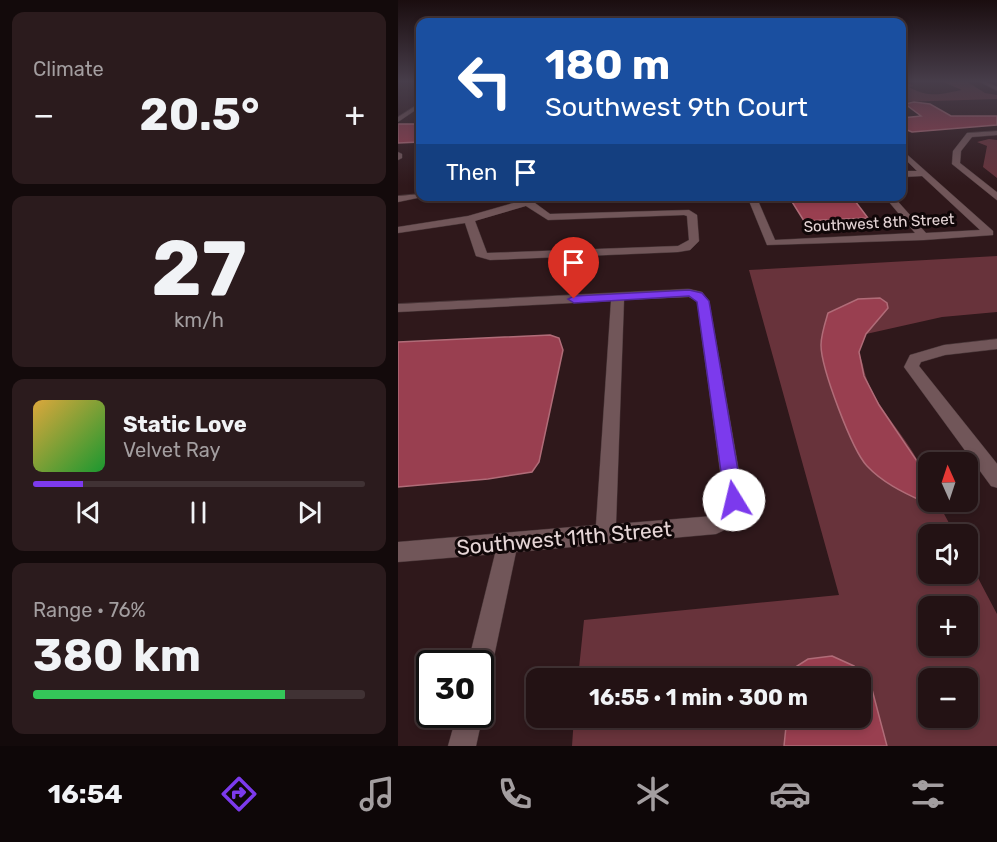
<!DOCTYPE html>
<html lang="en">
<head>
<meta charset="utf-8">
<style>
	body { margin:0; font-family:Rubik,sans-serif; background:#2b1b1d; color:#f1f3f6; height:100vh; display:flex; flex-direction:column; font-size:22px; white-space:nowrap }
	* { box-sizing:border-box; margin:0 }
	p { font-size:20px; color:#a39ea0 }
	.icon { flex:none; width:33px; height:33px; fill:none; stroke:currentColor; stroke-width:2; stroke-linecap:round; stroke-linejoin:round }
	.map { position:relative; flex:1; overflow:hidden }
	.side { display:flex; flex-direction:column; gap:12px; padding:12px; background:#130a0b; width:398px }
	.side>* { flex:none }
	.hud { position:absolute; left:18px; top:18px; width:490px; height:183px; border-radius:12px; box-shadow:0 3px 9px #0003,0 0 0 2px #403234; background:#1a4fa0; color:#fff; overflow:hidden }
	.needle { width:39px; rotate:357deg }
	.tools { position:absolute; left:520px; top:452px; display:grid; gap:12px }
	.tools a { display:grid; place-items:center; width:60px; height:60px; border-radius:12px; background:#231214; box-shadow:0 3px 9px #0003,0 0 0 2px #403234; font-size:30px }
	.speed { position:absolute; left:18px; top:650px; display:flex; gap:12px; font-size:30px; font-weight:700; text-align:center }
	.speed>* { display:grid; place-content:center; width:78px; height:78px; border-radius:50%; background:#231214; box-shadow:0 3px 9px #0003,0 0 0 2px #403234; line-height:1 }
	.speed .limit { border:3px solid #111; border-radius:9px; background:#fff; color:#111 }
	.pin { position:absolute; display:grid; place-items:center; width:51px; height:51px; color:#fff; margin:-62px -26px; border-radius:50% 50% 50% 0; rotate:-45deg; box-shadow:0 0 6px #0007 }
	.pin .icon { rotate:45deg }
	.me { position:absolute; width:66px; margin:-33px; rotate:351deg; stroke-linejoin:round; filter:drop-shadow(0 0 4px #0008) }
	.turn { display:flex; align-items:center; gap:21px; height:126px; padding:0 30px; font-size:27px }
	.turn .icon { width:78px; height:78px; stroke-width:2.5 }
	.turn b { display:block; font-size:42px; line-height:51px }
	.then { display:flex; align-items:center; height:57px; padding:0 30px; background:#0003; gap:12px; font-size:22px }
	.big { font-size:45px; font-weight:700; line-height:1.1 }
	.side .card { flex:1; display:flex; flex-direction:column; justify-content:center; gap:9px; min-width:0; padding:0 21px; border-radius:12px; background:#2b1b1d }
	.side .dial { align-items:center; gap:0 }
	.dial b { font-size:78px; line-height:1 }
	.song { display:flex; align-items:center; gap:18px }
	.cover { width:72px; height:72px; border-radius:9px; background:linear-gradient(135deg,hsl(40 70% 55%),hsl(130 70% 35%)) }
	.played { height:6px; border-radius:3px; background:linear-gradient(90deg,#7c3aed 15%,#403234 15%) }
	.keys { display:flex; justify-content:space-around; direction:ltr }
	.heat { display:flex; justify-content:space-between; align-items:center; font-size:33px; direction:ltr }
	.charge { height:9px; border-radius:4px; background:linear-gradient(90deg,#34c759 76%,#403234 0) }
	.trip { position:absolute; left:128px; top:668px; width:345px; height:60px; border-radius:12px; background:#231214; box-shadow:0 3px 9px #0003,0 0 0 2px #403234; font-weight:700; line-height:60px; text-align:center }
	.dock { display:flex; height:96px; justify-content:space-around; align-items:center; background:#0e0708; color:#a39ea0 }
	.dock .icon { width:42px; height:42px }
	.dock .on { color:#7c3aed }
	.dock b { font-size:27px; color:#f1f3f6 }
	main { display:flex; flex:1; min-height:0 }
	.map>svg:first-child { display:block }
	.green { fill:#68333b; fill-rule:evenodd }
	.water { fill:#993f50; stroke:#b06c78; stroke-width:1.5 }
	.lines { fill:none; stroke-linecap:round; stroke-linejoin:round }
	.minor-casing { stroke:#483638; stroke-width:1 }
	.minor { fill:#715659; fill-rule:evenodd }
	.route { fill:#7c3aed; stroke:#51269a; stroke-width:1.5 }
	.labels { text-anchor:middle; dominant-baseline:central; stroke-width:6; stroke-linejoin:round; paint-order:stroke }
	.far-street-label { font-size:15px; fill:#e5d5d6; stroke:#100708 }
	.near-street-label { font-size:21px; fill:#e5d5d6; stroke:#100708 }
</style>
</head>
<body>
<main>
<section class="side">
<div class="card"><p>Climate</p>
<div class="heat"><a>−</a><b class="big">20.5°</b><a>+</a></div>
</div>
<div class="card dial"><b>27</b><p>km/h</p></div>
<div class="card">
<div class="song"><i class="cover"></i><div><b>Static Love</b><p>Velvet Ray</p></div></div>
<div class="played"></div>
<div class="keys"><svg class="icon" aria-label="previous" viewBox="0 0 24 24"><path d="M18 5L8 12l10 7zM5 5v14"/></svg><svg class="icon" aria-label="pause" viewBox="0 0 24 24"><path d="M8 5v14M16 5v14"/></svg><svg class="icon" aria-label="next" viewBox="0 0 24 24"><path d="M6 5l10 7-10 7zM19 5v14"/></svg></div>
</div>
<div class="card"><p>Range · 76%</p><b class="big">380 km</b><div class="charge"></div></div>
</section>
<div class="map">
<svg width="600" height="746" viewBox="0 0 600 746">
	<rect width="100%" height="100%" fill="#2f181b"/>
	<g class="green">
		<path d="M 504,81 L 516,86 L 511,87 C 533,100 550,92 564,90 L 543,81 L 568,81 L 587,93 L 599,95 L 599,99 L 504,102 Z"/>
		<path d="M 591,139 L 599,140 L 599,178 L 585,167 L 589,146 L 579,142 Z"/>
		<path d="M 599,256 L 599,312 L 544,317 L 468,334 C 466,339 462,346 461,351 C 461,355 464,360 465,365 C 474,415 531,449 531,501 L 539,501 L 557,534 L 531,534 L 531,573 L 570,573 L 570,559 L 599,614 L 599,746 L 174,746 L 176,717 L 462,717 L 462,678 L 180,678 L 186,620 L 441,595 L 351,270 ZM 531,606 L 570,606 L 570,645 L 531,645 ZM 531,678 L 570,678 L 570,717 L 531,717 Z"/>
	</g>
	<g class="water">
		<path d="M 516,102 L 532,104 L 553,116 L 599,116 L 599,125 L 514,132 L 504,128 L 504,118 L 523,116 L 507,104 Z"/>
		<path d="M 0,124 L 22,124 L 22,142 L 0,143 Z"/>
		<path d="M 391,197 L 454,197 L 470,218 L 406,221 Z"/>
		<path d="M 482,298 L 489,303 L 490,308 L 468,334 L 461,352 L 466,376 L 481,405 L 521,464 L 531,485 L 531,497 L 524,501 C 504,492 484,482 469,466 C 454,450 423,368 423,345 C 423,335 427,323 430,313 L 460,299 Z"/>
		<path d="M 152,335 L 161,338 L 165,350 L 141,462 L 134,472 L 90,479 L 0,487 L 0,342 Z"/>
		<path d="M 434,656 L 456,666 L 472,682 L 489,746 L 386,746 L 389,717 L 462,717 L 462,678 L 394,678 L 396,668 L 410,659 Z"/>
	</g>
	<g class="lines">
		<g class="minor-casing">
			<g id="minor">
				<path d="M 580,81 L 586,81 L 600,87 L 600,91 Z"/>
				<path d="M 22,103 L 22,107 L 0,122 L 0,117 Z"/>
				<path d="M 600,131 L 600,135 L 574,137 L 563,151 L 562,163 L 600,193 L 600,201 L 554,164 L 555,151 L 569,133 Z"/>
				<path d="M 504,150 L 595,231 L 595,235 L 526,240 L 369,245 L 349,196 L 358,196 L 377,240 L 517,233 L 486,196 L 495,196 L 528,233 L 582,230 L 524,176 L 504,177 L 504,171 L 519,171 L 504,156 Z"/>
				<path d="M 0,152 L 4,154 L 4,158 L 0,160 Z"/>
				<path d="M 22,194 L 22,196 L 29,196 L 0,202 L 0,196 Z"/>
				<path d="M 140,196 L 156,196 L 137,203 L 152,214 L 291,210 L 299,215 L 301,241 L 292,250 L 280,252 L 92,260 L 78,256 L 67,223 L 0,233 L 0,227 L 70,216 ZM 128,206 L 150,220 L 286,215 L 289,216 L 291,240 L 280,246 L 89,253 L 77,221 Z"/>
				<path d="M 291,289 L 304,292 L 311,301 L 346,500 L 337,525 L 318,534 L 118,552 L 94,666 L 91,675 L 82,678 L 82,663 L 70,663 L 97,554 L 0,562 L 0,542 L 198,525 L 213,301 L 0,312 L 0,304 ZM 291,297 L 299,301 L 326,500 L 322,512 L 315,516 L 218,524 L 226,300 Z"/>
				<path d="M 600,339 L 600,349 L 547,355 L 523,362 L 521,366 L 600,465 L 600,488 L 593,486 L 506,367 L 512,355 L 546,345 Z"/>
				<path d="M 82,708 L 85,714 L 78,746 L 50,746 L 59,714 L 82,714 Z"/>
			</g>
		</g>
		<use href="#minor" class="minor"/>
	</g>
	<linearGradient id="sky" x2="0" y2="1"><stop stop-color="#1a0d0f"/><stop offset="0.44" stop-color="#473d4a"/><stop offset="1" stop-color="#473d4a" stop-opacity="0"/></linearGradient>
	<rect width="600" height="185" fill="url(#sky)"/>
	<path class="route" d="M 291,290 L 304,293 L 311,301 L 345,500 L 342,506 L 336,508 L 330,506 L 327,500 L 299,302 L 291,296 L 176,303 L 170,299 L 176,296 Z"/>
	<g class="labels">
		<g class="far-street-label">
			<text transform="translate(481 223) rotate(-3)">Southwest 8th Street</text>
		</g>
		<g class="near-street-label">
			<text transform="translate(166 538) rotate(-5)">Southwest 11th Street</text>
		</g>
	</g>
</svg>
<div class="tools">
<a><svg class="needle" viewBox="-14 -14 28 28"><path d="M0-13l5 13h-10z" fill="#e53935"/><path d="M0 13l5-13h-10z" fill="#a39ea0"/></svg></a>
<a><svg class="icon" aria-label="sound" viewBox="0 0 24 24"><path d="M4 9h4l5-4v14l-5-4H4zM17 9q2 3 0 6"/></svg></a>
<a>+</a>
<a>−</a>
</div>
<div class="speed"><div class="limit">30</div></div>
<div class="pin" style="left:176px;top:299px;background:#d93025"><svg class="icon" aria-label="arrive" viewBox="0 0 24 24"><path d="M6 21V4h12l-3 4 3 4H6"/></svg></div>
<svg class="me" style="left:336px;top:500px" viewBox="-20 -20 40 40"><circle r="19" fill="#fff"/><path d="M0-13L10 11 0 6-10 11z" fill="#7c3aed"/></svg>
<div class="trip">16:55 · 1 min · 300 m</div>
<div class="hud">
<div class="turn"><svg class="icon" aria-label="left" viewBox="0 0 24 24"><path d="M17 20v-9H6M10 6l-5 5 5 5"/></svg><div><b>180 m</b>Southwest 9th Court</div></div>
<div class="then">Then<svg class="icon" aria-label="arrive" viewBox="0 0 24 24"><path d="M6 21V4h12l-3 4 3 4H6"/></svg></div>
</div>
</div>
</main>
<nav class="dock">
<b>16:54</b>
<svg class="icon on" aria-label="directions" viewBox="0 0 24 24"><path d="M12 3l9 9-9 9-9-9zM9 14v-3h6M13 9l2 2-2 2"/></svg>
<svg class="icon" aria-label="music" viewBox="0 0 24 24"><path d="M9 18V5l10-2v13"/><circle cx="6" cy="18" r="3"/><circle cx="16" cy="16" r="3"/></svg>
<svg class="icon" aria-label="phone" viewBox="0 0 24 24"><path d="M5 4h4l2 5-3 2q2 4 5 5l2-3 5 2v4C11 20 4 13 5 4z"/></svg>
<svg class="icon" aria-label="climate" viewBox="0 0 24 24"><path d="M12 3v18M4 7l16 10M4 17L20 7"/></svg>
<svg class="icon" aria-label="car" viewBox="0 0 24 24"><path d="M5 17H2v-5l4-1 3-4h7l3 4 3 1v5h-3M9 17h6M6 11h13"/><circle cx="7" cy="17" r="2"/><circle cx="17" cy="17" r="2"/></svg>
<svg class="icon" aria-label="filters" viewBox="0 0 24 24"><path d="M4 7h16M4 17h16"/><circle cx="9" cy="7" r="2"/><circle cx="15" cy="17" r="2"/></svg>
</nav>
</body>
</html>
